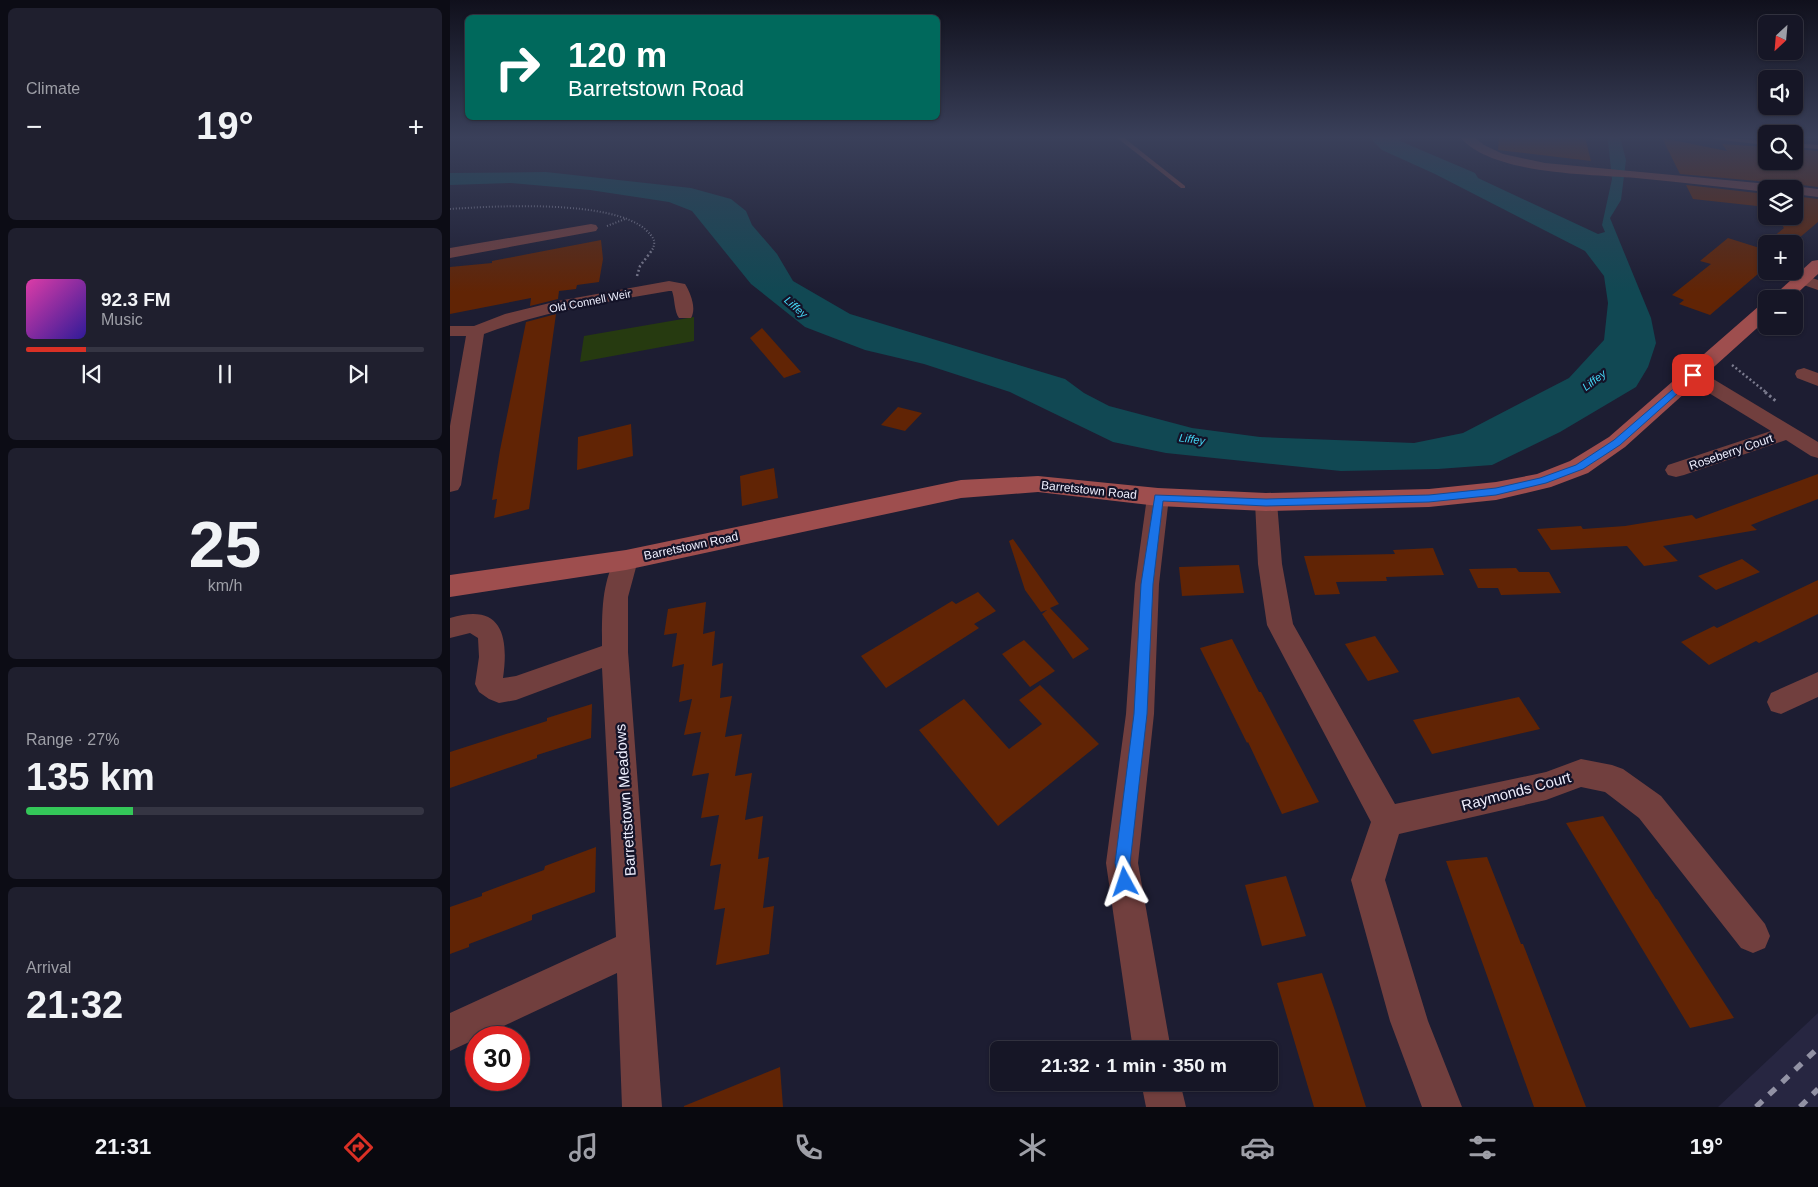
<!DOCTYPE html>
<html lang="en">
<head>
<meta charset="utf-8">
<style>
	body { margin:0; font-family:Helvetica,sans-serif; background:#1f1f2e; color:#f1f3f6; height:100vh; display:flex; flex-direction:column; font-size:19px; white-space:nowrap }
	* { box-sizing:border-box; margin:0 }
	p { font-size:16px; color:#9e9fa7 }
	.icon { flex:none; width:28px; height:28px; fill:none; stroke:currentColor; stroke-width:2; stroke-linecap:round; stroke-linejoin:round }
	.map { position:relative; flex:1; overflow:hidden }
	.side { display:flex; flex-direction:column; gap:8px; padding:8px; background:#0c0c15; width:450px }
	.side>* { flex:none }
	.hud { position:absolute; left:15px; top:15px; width:475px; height:105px; border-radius:8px; box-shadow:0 1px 4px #0004,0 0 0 1px #353543; background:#00695c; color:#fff; overflow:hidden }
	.needle { width:32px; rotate:206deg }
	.fabs { position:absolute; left:1308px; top:15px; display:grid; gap:10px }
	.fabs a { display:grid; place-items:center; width:45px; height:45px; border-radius:8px; background:#161626; box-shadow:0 1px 4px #0004,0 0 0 1px #353543; font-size:25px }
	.speed { position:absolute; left:15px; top:1026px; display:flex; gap:10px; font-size:25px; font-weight:700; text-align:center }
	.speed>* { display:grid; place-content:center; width:65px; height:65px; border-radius:50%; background:#161626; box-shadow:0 1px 4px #0004,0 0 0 1px #353543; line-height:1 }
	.speed .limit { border:8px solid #d22; background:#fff; color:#111 }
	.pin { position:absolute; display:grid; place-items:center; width:42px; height:42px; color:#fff; margin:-21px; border-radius:10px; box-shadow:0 2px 8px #0006 }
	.me { position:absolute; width:55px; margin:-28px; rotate:355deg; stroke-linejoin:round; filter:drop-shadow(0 0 4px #0008) }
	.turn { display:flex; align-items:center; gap:18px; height:105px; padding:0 20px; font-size:22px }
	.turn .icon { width:65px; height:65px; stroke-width:2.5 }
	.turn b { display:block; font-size:35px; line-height:42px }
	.big { font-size:38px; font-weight:700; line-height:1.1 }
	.side .widget { flex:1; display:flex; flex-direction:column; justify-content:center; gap:8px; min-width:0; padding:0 18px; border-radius:8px; background:#1f1f2e }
	.side .dial { align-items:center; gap:0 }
	.dial b { font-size:65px; line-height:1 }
	.song { display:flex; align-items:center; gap:15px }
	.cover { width:60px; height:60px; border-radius:8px; background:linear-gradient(135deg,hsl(320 70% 55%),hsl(250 70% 35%)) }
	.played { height:5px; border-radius:2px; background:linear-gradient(90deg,#d93025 15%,#353543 15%) }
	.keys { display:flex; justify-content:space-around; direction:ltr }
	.heat { display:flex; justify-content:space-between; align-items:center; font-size:28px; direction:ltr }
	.charge { height:8px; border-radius:4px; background:linear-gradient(90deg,#34c759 27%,#353543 0) }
	.trip { position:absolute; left:540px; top:1041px; width:288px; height:50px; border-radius:8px; background:#161626; box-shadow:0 1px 4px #0004,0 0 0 1px #353543; font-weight:700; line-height:50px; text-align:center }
	.menu { display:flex; height:80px; justify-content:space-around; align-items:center; background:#09090f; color:#9e9fa7 }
	.menu .icon { width:35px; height:35px }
	.menu .on { color:#d93025 }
	.menu b { font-size:22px; color:#f1f3f6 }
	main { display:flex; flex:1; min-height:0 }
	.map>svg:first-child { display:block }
	.built { fill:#272641 }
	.green { fill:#263a10 }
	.water { fill:#114853 }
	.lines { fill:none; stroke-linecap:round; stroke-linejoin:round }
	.river { fill:#114853; fill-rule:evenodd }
	.building { fill:#612405 }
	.path-far2 { stroke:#7b7b8e; stroke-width:2; stroke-dasharray:1 2; stroke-linecap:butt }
	.path-far1 { stroke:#7b7b8e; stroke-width:2.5; stroke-dasharray:2 2.5; stroke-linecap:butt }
	.path { stroke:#7b7b8e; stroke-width:3; stroke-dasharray:2.5 3; stroke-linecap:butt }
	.lane { fill:#713f3e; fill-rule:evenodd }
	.street { fill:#713f3e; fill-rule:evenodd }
	.secondary { fill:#9e4e4e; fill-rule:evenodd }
	.rail { stroke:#9292a4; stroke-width:5.5; stroke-dasharray:9 9; stroke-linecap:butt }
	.route { fill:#1a73e8; stroke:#114b97 }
	.labels { text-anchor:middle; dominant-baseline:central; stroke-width:4.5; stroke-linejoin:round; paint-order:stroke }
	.far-street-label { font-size:11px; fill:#eeeefd; stroke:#141328 }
	.far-water-label { font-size:11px; font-style:italic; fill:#44d5f3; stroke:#141328 }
	.street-label { font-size:12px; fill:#eeeefd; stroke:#141328 }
	.near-street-label { font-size:15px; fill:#eeeefd; stroke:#141328 }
</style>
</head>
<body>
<main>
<section class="side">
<div class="widget"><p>Climate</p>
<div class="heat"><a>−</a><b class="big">19°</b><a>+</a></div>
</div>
<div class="widget">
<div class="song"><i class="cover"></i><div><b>92.3 FM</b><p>Music</p></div></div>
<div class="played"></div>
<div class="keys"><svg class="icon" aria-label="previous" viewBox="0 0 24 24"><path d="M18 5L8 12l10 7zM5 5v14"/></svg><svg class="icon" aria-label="pause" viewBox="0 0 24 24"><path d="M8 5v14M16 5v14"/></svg><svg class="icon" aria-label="next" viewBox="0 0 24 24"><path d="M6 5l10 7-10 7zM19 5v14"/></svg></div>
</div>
<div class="widget dial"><b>25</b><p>km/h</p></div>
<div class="widget"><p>Range · 27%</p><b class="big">135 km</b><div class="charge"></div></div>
<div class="widget"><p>Arrival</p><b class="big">21:32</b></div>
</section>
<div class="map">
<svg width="1368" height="1107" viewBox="0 0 1368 1107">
	<rect width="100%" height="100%" fill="#1d1d32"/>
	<path class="built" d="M 1368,1013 L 1368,1107 L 1268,1107 Z"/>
	<path class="green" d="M 244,317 L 244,341 L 130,362 L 134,336 Z"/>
	<path class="water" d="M 922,137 L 947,137 L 953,151 L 985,159 L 1013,171 L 1148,234 L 1155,232 L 1152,225 L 1162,179 L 1158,141 L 1159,137 L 1170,137 L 1176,160 L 1171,200 L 1160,218 L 1201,318 L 1206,343 L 1198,367 L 1186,387 L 1110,432 L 1042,465 L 988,469 L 891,471 L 716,453 L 663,442 L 560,392 L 474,364 L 415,350 L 355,327 L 301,284 L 242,211 L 219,202 L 140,190 L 61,183 L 0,185 L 0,173 L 96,172 L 241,188 L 281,199 L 296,211 L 302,225 L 327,254 L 343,281 L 400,314 L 615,379 L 634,393 L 659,406 L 742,428 L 810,437 L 964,443 L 1013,433 L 1119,378 L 1154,340 L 1158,303 L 1154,276 L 1135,251 L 985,174 L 932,150 L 922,140 Z"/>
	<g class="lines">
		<path class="river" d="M 932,137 L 952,137 L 950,141 L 1025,173 L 1028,178 L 1025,183 L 1017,184 L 1009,183 L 932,147 L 929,143 Z"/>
	</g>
	<g class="building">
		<path d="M 1049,137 L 1135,137 L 1141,161 L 1048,150 Z"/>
		<path d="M 1212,138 L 1277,151 L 1272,144 L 1316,147 L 1316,161 L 1344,161 L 1344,149 L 1368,151 L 1368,187 L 1344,184 L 1336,188 L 1329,183 L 1230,174 Z"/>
		<path d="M 1236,185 L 1316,194 L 1316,207 L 1243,199 Z"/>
		<path d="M 1344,196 L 1368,199 L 1368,222 L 1342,244 L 1322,238 L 1334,228 L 1326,216 L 1344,216 Z"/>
		<path d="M 1278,238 L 1316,250 L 1316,267 L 1260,315 L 1229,304 L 1234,300 L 1222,295 L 1261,264 L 1250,261 Z"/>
		<path d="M 151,240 L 153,259 L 149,282 L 127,285 L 126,289 L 109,291 L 108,299 L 80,306 L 81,298 L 0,314 L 0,267 L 42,263 L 42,261 Z"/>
		<path d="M 106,314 L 79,509 L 44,518 L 47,499 L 42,500 L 50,450 L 76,322 Z"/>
		<path d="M 312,328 L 351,372 L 334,378 L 300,338 Z"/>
		<path d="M 448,407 L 472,413 L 455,431 L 431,425 Z"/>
		<path d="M 181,424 L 183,456 L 127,470 L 128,437 Z"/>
		<path d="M 324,468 L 328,498 L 292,506 L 290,476 Z"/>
		<path d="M 1368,474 L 1368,499 L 1301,525 L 1307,530 L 1213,546 L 1228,561 L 1194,566 L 1177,546 L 1101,550 L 1087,529 L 1131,526 L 1133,529 L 1175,526 L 1242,515 L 1246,519 Z"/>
		<path d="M 563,539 L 609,604 L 600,608 L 639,649 L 623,659 L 592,614 L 597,610 L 591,612 L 575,590 L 559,541 Z"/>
		<path d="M 983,548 L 994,575 L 936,577 L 937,581 L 886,582 L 890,594 L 865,595 L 854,556 L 945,554 L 943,550 Z"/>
		<path d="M 1292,559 L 1310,572 L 1266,590 L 1248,576 Z"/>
		<path d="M 789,565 L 794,593 L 732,596 L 729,567 Z"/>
		<path d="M 1066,568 L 1069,572 L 1099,572 L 1111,593 L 1051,595 L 1048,588 L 1028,588 L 1019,569 Z"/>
		<path d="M 1368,580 L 1368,614 L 1309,643 L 1306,641 L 1259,665 L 1231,642 L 1264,626 L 1267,628 Z"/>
		<path d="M 528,592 L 546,611 L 524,624 L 529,628 L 436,688 L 411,656 L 502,601 L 506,604 Z"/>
		<path d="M 256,602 L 253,634 L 265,631 L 262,666 L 273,663 L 270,698 L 282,696 L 275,737 L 292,734 L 285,776 L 302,773 L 295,820 L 313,816 L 308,859 L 319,857 L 313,908 L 324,906 L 319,954 L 266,965 L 275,908 L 264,910 L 271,864 L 260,866 L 269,815 L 251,818 L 259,773 L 242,776 L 251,732 L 234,735 L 242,699 L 229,702 L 234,664 L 222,667 L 227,633 L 214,635 L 218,609 Z"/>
		<path d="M 925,636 L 949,672 L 918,681 L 895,644 Z"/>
		<path d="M 782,639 L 809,692 L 811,692 L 869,802 L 832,814 L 798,742 L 797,743 L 750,648 Z"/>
		<path d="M 574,640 L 605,671 L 580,687 L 552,654 Z"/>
		<path d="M 590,685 L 649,744 L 548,826 L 469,730 L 514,699 L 559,749 L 592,724 L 569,700 Z"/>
		<path d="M 1069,697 L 1090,729 L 982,754 L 963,720 Z"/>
		<path d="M 142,704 L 141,738 L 87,755 L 87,758 L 0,788 L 0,752 L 97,721 L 97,718 Z"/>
		<path d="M 1153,816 L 1206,899 L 1207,899 L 1284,1018 L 1240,1028 L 1116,823 Z"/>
		<path d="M 146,847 L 145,892 L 82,915 L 82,920 L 19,944 L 19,947 L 0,954 L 0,907 L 32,896 L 32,893 L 94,870 L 95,866 Z"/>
		<path d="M 1037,857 L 1071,944 L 1073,944 L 1136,1107 L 1084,1107 L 996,861 Z"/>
		<path d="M 836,876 L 856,936 L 812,946 L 795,885 Z"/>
		<path d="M 872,973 L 885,1011 L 916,1107 L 864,1107 L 827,983 Z"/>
		<path d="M 330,1067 L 333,1107 L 234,1107 L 234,1106 Z"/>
	</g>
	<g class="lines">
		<g class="path-far2">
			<path d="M 0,209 C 45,206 162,199 196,230 C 203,237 207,241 202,250"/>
			<path d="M 157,226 L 175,219"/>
		</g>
		<g class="path-far1">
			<path d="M 187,276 L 190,266 L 203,249"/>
			<path d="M 1282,365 L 1317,393"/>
		</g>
		<path class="path" d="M 1315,392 L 1327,402"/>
		<g class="lane">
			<path d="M 666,137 L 673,137 L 735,186 L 735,188 L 731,188 Z"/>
			<path d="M 1261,137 L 1316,141 L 1316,145 L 1264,139 Z"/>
			<path d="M 1344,143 L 1368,145 L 1368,149 L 1344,147 Z"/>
		</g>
		<g class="street">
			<path d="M 1010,137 L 1024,137 L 1034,145 L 1053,154 L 1095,163 L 1329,185 L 1335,189 L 1316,189 L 1316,192 C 1273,187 1230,182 1186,178 C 1140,174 1042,175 1010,137 Z"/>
			<path d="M 1344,186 L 1368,189 L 1368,197 L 1344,194 L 1344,189 L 1338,189 Z"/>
			<path d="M 141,224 L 146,225 L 148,228 L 146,231 L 0,258 L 0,248 Z"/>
			<path d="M 1351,274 L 1368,280 L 1368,290 L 1345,282 L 1343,279 L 1345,276 Z"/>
			<path d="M 219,281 L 235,284 C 240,292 247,308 241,318 L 229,318 C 224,311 225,299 222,291 L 219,291 C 156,302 94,311 34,334 L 11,485 L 8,490 L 0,492 L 0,426 L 16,336 L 0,336 L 0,326 L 24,326 L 55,314 L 108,301 Z"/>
			<path d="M 1354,368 L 1368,373 L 1368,386 L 1347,378 L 1345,374 L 1347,370 Z"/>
			<path d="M 1243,369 L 1250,371 L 1368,442 L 1368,458 L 1361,456 L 1336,440 L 1234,475 L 1226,477 L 1218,475 L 1215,470 L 1218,465 L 1321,431 L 1236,379 L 1234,375 L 1236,371 Z"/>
			<path d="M 708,489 L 716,492 L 719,497 L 709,584 L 704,714 L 688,863 L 721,1050 L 683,1050 L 656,863 L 676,714 L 685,584 L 697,497 L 700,492 Z"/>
			<path d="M 816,494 L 824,497 L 827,502 L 832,564 L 843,624 L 945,804 L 1096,772 L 1131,759 L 1162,765 L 1173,769 L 1211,796 L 1315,924 L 1320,936 L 1315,948 L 1303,953 L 1291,948 L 1189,818 L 1155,792 L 1131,787 L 1096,800 L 949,834 L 935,880 L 978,1021 L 1012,1107 L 972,1107 L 940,1021 L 901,880 L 921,822 L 817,625 L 808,564 L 805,502 L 808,497 Z"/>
			<path d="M 176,551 L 184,554 L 188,560 L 178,597 L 178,652 L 212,1107 L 172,1107 L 167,973 L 0,1051 L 0,1013 L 166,937 L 152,668 L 66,700 L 49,703 L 39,699 L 29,692 L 25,684 L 29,657 L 28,638 L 20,633 L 0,638 L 0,618 C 52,602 59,636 53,678 L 66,676 L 152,646 C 152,614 151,582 168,554 Z"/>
			<path d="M 1368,672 L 1368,697 L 1331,714 L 1321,711 L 1317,702 L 1321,693 Z"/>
			<path d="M 691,1082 L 730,1082 L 736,1107 L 696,1107 Z"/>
		</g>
		<g class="secondary">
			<path d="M 1368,260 L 1368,274 L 1341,299 L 1320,299 L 1362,261 Z"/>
			<path d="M 1316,304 L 1316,320 L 1175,447 L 1138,473 L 1101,487 L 1046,500 L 979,507 L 816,511 L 708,506 L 588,492 L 511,498 L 176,570 L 0,597 L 0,575 L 176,550 L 511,480 L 588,476 L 708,488 L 816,493 L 979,489 L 1046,482 L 1087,474 L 1120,461 L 1159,437 L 1309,306 Z"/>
		</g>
		<g class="rail">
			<path d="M 1306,1107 L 1368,1048"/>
			<path d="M 1350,1107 L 1368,1089"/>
		</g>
	</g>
	<linearGradient id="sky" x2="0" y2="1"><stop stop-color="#10101c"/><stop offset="0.47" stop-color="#3a405a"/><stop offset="1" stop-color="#3a405a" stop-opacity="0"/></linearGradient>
	<rect width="1368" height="292" fill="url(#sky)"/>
	<path class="route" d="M 1243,372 L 1246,373 L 1246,377 L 1170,445 L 1133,469 L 1096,483 L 1046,495 L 979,502 L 816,506 L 713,501 L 703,584 L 697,714 L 680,863 L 683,882 L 681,888 L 675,890 L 670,888 L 665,863 L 684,714 L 691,584 L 705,495 L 816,499 L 979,495 L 1046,488 L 1090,478 L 1126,465 L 1164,440 Z"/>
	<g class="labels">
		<g class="far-street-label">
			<text transform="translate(140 301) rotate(-11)">Old Connell Weir</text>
		</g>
		<g class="far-water-label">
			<text transform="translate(346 307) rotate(42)">Liffey</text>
			<text transform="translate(1144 380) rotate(-38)">Liffey</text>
			<text transform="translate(742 439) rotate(8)">Liffey</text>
		</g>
		<g class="street-label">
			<text transform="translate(1281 452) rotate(-19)">Roseberry Court</text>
			<text transform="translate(639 490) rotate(6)">Barretstown Road</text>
			<text transform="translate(241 546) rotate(-12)">Barretstown Road</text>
		</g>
		<g class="near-street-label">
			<text transform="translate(1066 791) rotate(-15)">Raymonds Court</text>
			<text transform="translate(175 800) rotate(-94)">Barrettstown Meadows</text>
		</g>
	</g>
</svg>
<div class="fabs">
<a><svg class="needle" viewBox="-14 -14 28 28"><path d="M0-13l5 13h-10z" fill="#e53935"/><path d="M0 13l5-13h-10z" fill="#9e9fa7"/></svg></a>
<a><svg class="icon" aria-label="sound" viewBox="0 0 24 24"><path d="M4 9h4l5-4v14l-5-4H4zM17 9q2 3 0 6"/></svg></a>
<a><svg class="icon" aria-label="search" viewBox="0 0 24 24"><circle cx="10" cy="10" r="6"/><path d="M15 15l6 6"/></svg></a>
<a><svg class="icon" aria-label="layers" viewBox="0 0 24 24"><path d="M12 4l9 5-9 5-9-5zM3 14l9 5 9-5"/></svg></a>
<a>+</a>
<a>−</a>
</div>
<div class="speed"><div class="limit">30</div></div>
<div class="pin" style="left:1243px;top:375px;background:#d93025"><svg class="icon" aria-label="arrive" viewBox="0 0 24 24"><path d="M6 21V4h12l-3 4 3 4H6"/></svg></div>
<svg class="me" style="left:675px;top:882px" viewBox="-20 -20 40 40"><path d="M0-17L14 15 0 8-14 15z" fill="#1a73e8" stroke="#fff" stroke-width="4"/></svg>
<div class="trip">21:32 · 1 min · 350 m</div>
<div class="hud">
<div class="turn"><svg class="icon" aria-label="right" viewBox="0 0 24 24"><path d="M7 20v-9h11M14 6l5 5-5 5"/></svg><div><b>120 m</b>Barretstown Road</div></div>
</div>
</div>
</main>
<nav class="menu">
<b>21:31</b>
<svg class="icon on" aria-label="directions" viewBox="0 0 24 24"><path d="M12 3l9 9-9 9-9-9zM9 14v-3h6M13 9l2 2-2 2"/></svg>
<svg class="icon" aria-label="music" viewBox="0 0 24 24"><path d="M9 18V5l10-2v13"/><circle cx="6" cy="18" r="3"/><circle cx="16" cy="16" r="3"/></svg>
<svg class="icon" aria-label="phone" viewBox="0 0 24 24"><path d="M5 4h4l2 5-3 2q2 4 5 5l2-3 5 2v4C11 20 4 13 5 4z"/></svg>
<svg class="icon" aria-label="climate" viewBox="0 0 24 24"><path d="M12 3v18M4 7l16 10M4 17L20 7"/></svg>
<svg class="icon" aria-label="car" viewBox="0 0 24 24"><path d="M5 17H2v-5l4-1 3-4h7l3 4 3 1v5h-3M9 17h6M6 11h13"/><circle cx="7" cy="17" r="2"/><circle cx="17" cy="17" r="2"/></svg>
<svg class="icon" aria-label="filters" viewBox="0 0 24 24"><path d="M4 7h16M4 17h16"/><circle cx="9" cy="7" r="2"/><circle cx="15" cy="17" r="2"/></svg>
<b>19°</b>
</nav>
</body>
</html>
